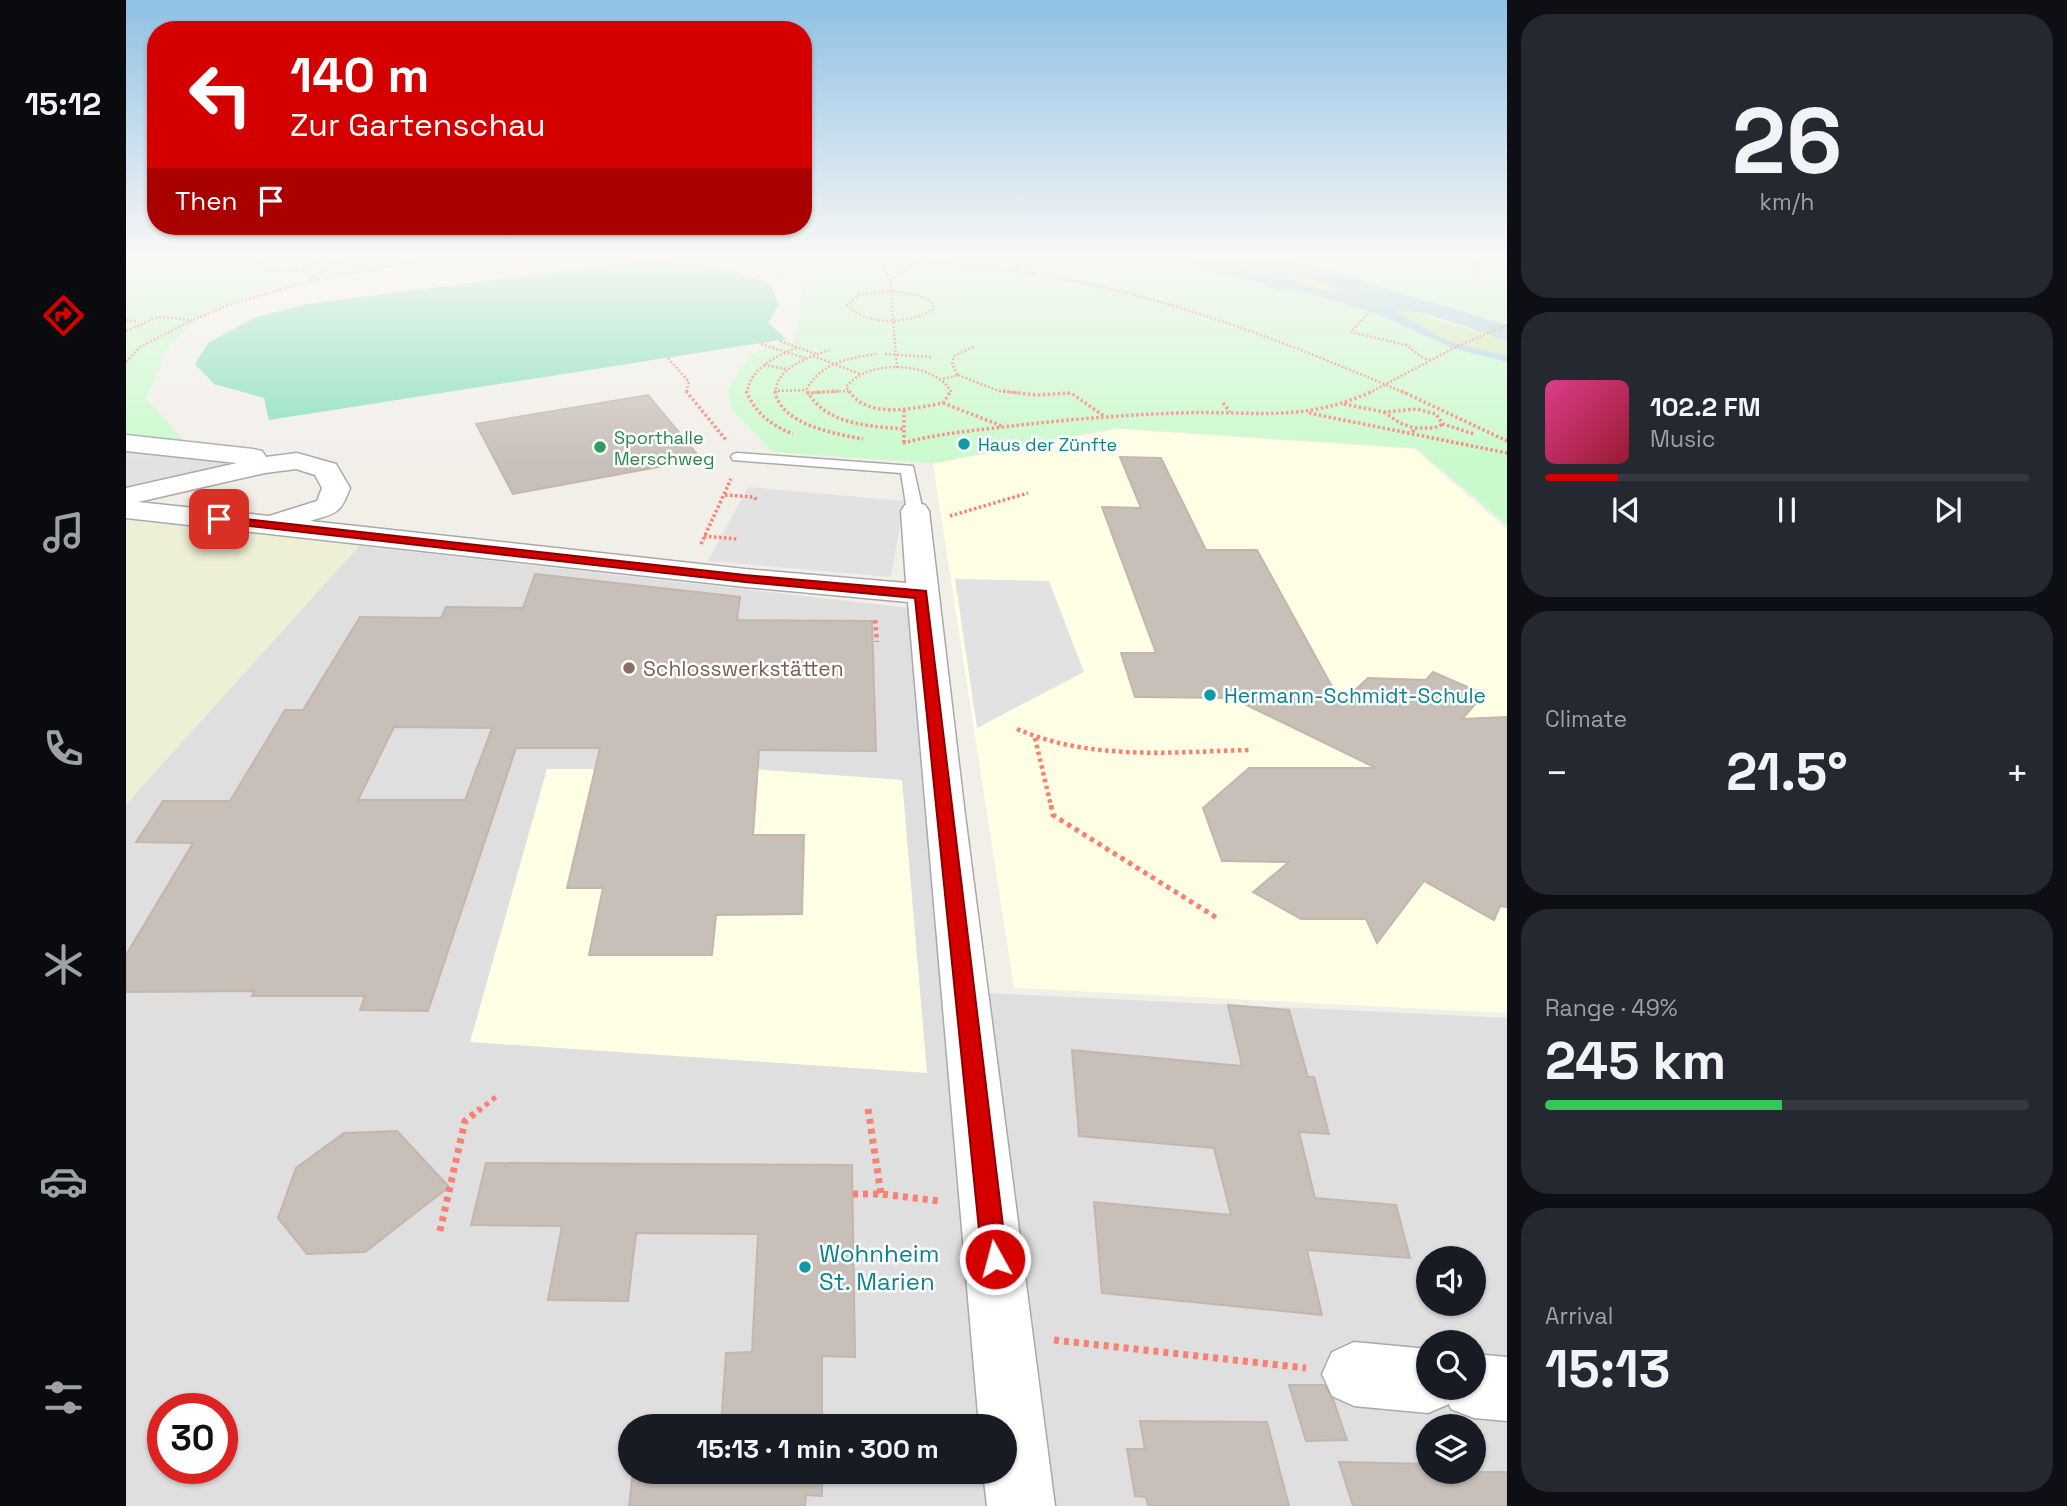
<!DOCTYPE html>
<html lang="en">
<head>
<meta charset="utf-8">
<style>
	body { margin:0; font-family:"Space Grotesk",sans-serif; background:#242831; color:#f1f3f6; height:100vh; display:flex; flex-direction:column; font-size:26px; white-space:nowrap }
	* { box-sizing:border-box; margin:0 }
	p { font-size:23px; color:#9ea1a6 }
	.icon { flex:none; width:38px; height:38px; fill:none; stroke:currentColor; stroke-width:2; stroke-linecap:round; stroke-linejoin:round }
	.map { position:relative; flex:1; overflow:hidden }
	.sheet { display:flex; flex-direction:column; gap:14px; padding:14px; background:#0d0f14; width:560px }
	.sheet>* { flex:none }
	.hud { position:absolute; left:21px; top:21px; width:665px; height:214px; border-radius:28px; box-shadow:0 2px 5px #0004; background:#d40000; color:#fff; overflow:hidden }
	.buttons { position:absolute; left:1290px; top:1246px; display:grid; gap:14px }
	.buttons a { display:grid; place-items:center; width:70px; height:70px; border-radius:50%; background:#171b24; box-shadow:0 2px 5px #0004; font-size:35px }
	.speed { position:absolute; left:21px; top:1393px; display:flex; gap:14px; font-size:35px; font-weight:700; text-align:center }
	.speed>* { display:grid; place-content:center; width:91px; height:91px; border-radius:50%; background:#171b24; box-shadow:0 2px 5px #0004; line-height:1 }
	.speed .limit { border:10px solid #d22; background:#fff; color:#111 }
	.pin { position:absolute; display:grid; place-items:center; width:60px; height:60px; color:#fff; margin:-30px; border-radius:14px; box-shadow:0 4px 10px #0006 }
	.me { position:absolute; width:77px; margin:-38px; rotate:353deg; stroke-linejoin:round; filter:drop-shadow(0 0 5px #0008) }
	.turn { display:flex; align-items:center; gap:24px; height:147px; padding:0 28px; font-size:32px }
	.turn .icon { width:91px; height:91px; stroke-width:2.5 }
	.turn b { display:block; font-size:49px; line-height:60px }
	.then { display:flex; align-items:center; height:66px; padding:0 28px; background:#0003; gap:14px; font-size:26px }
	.big { font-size:52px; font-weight:800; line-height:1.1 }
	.sheet .card { flex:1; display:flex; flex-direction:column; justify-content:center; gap:10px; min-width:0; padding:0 24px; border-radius:28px; background:#242831 }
	.sheet .dial { align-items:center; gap:0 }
	.dial b { font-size:91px; line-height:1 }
	.song { display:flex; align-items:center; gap:21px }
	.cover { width:84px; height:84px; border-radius:10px; background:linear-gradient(135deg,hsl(330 70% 55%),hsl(350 70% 35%)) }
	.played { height:7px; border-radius:4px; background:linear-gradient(90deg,#d40000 15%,#363941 15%) }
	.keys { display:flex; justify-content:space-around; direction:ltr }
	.heat { display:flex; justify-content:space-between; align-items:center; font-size:38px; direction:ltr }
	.charge { height:10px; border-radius:5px; background:linear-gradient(90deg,#34c759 49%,#363941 0) }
	.trip { position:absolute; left:492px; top:1414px; width:399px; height:70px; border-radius:35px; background:#171b24; box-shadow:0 2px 5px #0004; font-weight:800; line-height:70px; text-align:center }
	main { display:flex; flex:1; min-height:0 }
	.dock { display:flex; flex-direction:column; width:126px; justify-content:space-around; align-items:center; background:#090b0e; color:#9ea1a6 }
	.dock .icon { width:49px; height:49px }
	.dock .selected { color:#d40000 }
	.dock b { font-size:32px; color:#f1f3f6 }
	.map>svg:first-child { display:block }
	.residential { fill:#e0dfdf; fill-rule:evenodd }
	.education { fill:#ffffe5 }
	.farmland { fill:#eef0d5 }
	.grass { fill:#cdebb0 }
	.park { fill:#c8facc }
	.pitch { fill:#88e0be }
	.parking { fill:#e2e2e2 }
	.water { fill:#aad3df }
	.building { fill:#c7bfb8; stroke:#c4b6ab; stroke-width:2; fill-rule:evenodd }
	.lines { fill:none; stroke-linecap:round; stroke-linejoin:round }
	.service-casing { stroke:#a9a9a9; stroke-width:3 }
	.minor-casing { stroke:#a9a9a9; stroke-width:3 }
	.path-far4 { stroke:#fa8072; stroke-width:2.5; stroke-dasharray:2 2; stroke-linecap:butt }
	.path-far3 { stroke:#fa8072; stroke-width:3.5; stroke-dasharray:2.5 2.5; stroke-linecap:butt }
	.path-far2 { stroke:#fa8072; stroke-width:4.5; stroke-dasharray:3.5 3.5; stroke-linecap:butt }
	.path-far1 { stroke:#fa8072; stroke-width:5; stroke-dasharray:4.5 4.5; stroke-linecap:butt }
	.path { stroke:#fa8072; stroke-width:7; stroke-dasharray:5 5; stroke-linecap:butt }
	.service { fill:#fff; fill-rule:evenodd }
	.minor { fill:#fff; fill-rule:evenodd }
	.route { fill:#d40000; stroke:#8a0000; stroke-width:2 }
	.culture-dot { fill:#0f9aa8; stroke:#fff; stroke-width:2.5 }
	.leisure-dot { fill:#2e9e5b; stroke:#fff; stroke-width:2.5 }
	.education-dot { fill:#8d6e63; stroke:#fff; stroke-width:2.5 }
	.labels { text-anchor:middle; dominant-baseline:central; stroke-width:5; stroke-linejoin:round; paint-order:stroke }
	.far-leisure-label { font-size:18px; fill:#27864d; stroke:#fff; text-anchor:start }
	.far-culture-label { font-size:18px; fill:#0d838f; stroke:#fff; text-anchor:start }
	.education-label { font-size:21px; fill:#785e54; stroke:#fff; text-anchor:start }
	.culture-label { font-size:21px; fill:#0d838f; stroke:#fff; text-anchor:start }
	.near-culture-label { font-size:24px; fill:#0d838f; stroke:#fff; text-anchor:start }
</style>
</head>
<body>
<main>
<nav class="dock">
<b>15:12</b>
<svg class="icon selected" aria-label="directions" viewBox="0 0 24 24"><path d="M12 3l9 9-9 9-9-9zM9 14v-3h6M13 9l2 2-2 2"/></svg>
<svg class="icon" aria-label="music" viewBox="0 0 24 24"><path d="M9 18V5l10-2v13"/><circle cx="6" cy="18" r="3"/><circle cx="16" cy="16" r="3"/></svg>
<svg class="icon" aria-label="phone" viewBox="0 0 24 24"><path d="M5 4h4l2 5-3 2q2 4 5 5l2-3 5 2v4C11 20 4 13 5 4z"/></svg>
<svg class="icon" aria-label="climate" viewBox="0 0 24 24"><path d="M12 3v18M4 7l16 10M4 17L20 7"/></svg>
<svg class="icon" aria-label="car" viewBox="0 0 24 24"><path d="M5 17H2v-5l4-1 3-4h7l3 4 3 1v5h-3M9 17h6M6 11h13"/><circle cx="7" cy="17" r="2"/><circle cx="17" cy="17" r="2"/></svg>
<svg class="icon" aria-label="filters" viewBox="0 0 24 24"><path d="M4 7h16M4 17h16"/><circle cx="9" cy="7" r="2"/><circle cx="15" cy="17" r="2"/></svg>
</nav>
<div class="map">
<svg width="1381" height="1506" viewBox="0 0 1381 1506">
	<rect width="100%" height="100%" fill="#f2efe9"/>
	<path class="residential" d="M 233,546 L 784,608 L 819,991 L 1381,1018 L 1381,1506 L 0,1506 L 0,804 ZM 1302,1258 L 1348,1258 L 1348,1304 L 1302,1304 ZM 1302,1342 L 1348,1342 L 1348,1388 L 1302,1388 ZM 37,1409 L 96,1409 L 96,1468 L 37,1468 ZM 504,1426 L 878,1426 L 878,1472 L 504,1472 ZM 1302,1426 L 1348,1426 L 1348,1472 L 1302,1472 Z"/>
	<g class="education">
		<path d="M 992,429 L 1288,449 L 1381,529 L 1381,1013 L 888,988 L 807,464 Z"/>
		<path d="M 421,769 L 627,769 L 776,780 L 801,1073 L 344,1042 Z"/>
	</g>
	<path class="farmland" d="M 0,520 L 233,546 L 0,804 Z"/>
	<g class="grass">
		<path d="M 1088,255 C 1136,255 1190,280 1236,295 C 1205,299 1175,281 1145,273 C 1125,267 1107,267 1088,255 Z"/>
		<path d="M 1276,309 L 1381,341 L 1381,356 L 1322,341 L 1269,310 Z"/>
	</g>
	<g class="park">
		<path d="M 0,255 L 373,255 L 284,263 L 145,288 L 74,314 L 40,350 L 20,399 L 61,444 L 0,438 Z"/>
		<path d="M 588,255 L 1055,255 L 1070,264 L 1099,275 L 1136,283 L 1152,290 L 1171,290 L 1244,311 L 1326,348 L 1381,362 L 1381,525 L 1290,448 L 990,428 L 806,463 L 647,452 L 606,410 L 602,391 C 623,352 627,350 669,340 L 677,284 Z"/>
		<path d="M 1149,255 L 1381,255 L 1381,325 Z"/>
	</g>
	<path class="pitch" d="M 517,261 C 563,263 603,265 645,286 L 653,305 L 642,323 L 661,339 L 143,420 L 138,398 L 88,384 L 69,364 L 82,343 L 128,318 L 181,304 Z"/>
	<g class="parking">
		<path d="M 0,442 L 155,457 L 0,493 Z"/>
		<path d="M 622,487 L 778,501 L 765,577 L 582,561 Z"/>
		<path d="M 829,579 L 923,581 L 958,672 L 851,728 Z"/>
	</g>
	<path class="water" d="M 1055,255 L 1088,255 L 1103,264 L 1143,272 L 1198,291 L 1234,295 L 1109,255 L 1149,255 L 1381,325 L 1381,341 C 1359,334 1288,306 1270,311 L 1322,341 L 1381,356 L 1381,362 L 1326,348 L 1244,311 L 1171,290 L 1152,290 L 1136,283 L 1099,275 L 1070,264 Z"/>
	<g class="building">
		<path d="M 522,395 L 575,459 L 387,494 L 350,424 Z"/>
		<path d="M 994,457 L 1035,458 L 1080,550 L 1131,550 L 1215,703 L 1242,678 L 1300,680 L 1307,672 L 1358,694 L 1336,719 L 1381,717 L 1381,907 L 1374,906 L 1368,920 L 1298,881 L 1251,943 L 1240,919 L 1175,919 L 1127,892 L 1163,862 L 1096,861 L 1077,808 L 1123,768 L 1250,768 L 1106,698 L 1009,697 L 995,653 L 1030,653 L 976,507 L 1015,508 Z"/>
		<path d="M 409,574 L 614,597 L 611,620 L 746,621 L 750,751 L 633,750 L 627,835 L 678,835 L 676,914 L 590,915 L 586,955 L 463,955 L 477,888 L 441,888 L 474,748 L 390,748 L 302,1011 L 234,1010 L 239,996 L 126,996 L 128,991 L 0,992 L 0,955 L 67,843 L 10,842 L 37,801 L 104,801 L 159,710 L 177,710 L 234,617 L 315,618 L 320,607 L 397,608 ZM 268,727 L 366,728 L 339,800 L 232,800 Z"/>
		<path d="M 1102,1005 L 1163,1010 L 1182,1077 L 1188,1077 L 1203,1134 L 1173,1132 L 1189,1198 L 1270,1205 L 1284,1258 L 1181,1250 L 1196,1315 L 976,1293 L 968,1202 L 1105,1215 L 1088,1148 L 953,1136 L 946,1050 L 1116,1066 Z"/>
		<path d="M 271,1131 L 323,1187 L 239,1252 L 181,1254 L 152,1218 L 170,1168 L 218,1133 Z"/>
		<path d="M 360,1163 L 726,1165 L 729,1357 L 696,1356 L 696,1426 L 595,1426 L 600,1353 L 626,1352 L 632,1234 L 510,1233 L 502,1301 L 422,1300 L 436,1226 L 345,1225 Z"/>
		<path d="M 1163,1385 L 1198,1385 L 1207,1399 L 1221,1440 L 1180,1441 Z"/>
		<path d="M 1014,1421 L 1141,1422 L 1163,1506 L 1022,1506 L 1020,1497 L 1009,1496 L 1001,1449 L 1019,1449 Z"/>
		<path d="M 1213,1462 L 1302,1464 L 1302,1472 L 1381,1472 L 1381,1506 L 1227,1506 Z"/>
		<path d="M 507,1472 L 696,1472 L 696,1496 L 680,1495 L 679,1506 L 503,1506 Z"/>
	</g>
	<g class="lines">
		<g class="service-casing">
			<path id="service" d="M 612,453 L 787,466 L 797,511 L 789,516 L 781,511 L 775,473 L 607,460 L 605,457 L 607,454 Z"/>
		</g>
		<g class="minor-casing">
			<g id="minor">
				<path d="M 0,435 L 127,449 L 136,451 L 140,457 L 171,453 L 210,464 L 224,488 C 214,515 210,513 184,521 L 619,569 L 780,583 L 775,511 L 779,505 L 789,502 L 799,505 L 803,511 L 839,815 L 929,1506 L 861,1506 L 857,1472 L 878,1472 L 878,1426 L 853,1426 L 782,602 L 619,587 L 0,518 L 0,488 L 111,463 L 0,451 ZM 170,469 L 189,475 L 196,488 L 191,501 L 143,516 L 12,502 L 139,473 Z"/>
				<path d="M 1228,1342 L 1302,1349 L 1302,1388 L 1348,1388 L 1348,1354 L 1381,1357 L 1381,1421 L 1348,1418 L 1325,1409 L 1323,1404 L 1302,1413 L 1228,1406 L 1206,1396 L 1196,1374 L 1206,1352 Z"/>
			</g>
		</g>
		<g class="path-far4">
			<path d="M 150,255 L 131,261 L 129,267 L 140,271 L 175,270"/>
			<path d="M 191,255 L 195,260"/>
			<path d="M 727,255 C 801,260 875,266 948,281 C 1063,304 1172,347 1279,393"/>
			<path d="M 1276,255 L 1289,255"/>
			<path d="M 1344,255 L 1352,265 L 1348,275"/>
			<path d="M 753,257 L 764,281"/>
			<path d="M 188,277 L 175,270 L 195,260 L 244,260 L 276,255"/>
			<path d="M 184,281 L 284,262 L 339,255"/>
			<path d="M 763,291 L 791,295 L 806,302 L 808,309 C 783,324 743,327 721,305 L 733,295 Z"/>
			<path d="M 1244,311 L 1225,332 L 1280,345 L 1297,358 L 1305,360"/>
			<path d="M 0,320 L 12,322"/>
			<path d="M 0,331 L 32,317 L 66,320"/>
			<path d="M 654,341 L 690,354"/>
			<path d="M 635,344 L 679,358"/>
			<path d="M 759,354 L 806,357"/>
			<path d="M 687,356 L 734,374"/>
			<path d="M 542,358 L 563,382 L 560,393"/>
			<path d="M 0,362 L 14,347 L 60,323 L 102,305 L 180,282 L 217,258 L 216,255"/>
			<path d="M 638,365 L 660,369"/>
			<path d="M 771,368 L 764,281 L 799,255"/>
			<path d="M 832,375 L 873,391 L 894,393"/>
			<path d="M 817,379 L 832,375 L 826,364 L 828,356 L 849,346"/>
			<path d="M 648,391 L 680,390"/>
			<path d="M 621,393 C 624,368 651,356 672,347"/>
			<path d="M 650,393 C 648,368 684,357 703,350"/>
			<path d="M 681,393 L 722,391"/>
			<path d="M 682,393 L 680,390 C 695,363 722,358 751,354"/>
			<path d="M 724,393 L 720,387 C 742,358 809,361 826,393"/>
			<path d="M 941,393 L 945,393"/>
			<path d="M 1243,393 L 1330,347 L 1381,325"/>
		</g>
		<g class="path-far3">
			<path d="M 560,391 L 600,440"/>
			<path d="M 620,391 C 630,414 645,425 667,434"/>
			<path d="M 649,391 C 654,425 711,434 737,439"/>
			<path d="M 681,391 C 700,425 743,426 778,429"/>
			<path d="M 723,391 C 742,420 789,408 817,403 L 825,391"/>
			<path d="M 877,391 L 910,395 L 945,393 L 978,416"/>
			<path d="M 1275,391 L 1381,441"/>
			<path d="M 681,393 L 712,391"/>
			<path d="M 817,403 L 876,426"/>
			<path d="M 1097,403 L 1104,412"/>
			<path d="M 1218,404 L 1258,412 L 1291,409 L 1310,414 L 1317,424 L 1348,434"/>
			<path d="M 778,410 L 778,444"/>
			<path d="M 1258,412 L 1274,423 L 1288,428"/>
			<path d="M 1183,413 L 1381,453"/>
			<path d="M 1287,432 L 1288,428 L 1308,428 L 1317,424"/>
			<path d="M 777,443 C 810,434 843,431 877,427 C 935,420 994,415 1053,413 C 1127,410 1175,424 1247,391"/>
			<path d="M 599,495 L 628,497 L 632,501"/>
			<path d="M 824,516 L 902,493"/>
			<path d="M 578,536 L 611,539"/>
			<path d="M 575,544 L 605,479"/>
		</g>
		<g class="path-far2">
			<path d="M 749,620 L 751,642"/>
			<path d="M 891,729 C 966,761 1044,752 1124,750"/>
			<path d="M 909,738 L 925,806"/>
		</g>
		<g class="path-far1">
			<path d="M 925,805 L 927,815 L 1091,918"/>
			<path d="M 352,1111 L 371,1096"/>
		</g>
		<g class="path">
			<path d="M 742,1109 L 755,1194"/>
			<path d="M 727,1194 L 755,1194 L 813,1201"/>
			<path d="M 314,1231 L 339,1121 L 354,1109"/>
			<path d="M 928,1340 L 1180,1368"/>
		</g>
		<use href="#service" class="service"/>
		<use href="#minor" class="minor"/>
	</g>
	<linearGradient id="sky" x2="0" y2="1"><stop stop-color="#8fc0e4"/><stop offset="0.55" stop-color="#f9f8f5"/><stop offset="1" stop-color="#f9f8f5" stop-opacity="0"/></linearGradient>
	<rect width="1381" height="465" fill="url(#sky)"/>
	<path class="route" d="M 93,516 L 619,575 L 800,591 L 881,1259 L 877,1267 L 869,1270 L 860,1267 L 856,1259 L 789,598 L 619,582 L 89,522 L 89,517 Z"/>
	<g class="culture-dot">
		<circle cx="838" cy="444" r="7"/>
		<circle cx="1084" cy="695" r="7"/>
		<circle cx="679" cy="1267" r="7"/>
	</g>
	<circle class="leisure-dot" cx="474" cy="447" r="7"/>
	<circle class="education-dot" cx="503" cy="668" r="7"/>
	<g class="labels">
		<g class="far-leisure-label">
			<text x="488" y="437">Sporthalle<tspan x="488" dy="21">Merschweg</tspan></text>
		</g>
		<g class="far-culture-label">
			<text x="852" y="444">Haus der Zünfte</text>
		</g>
		<g class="education-label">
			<text x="517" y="668">Schlosswerkstätten</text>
		</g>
		<g class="culture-label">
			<text x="1098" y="695">Hermann-Schmidt-Schule</text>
		</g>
		<g class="near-culture-label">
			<text x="693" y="1253">Wohnheim<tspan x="693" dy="28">St. Marien</tspan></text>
		</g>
	</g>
</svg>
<div class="buttons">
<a><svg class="icon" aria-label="sound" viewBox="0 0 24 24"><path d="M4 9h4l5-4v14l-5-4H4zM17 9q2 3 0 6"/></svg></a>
<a><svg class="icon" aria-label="search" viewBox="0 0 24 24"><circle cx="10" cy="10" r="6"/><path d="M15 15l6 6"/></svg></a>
<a><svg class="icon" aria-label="layers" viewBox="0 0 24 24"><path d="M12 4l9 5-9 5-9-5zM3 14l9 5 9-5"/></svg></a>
</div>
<div class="speed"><div class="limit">30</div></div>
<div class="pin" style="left:93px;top:519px;background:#d93025"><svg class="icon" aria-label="arrive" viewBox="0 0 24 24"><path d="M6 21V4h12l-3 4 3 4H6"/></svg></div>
<svg class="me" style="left:869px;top:1259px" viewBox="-20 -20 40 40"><circle r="17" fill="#d40000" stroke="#fff" stroke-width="3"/><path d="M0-11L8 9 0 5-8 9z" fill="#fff"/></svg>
<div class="trip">15:13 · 1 min · 300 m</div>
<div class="hud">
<div class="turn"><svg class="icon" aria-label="left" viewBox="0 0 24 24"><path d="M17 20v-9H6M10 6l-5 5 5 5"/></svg><div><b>140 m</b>Zur Gartenschau</div></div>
<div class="then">Then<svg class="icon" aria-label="arrive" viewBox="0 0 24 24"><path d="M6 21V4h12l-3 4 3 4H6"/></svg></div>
</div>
</div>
<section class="sheet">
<div class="card dial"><b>26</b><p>km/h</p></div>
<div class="card">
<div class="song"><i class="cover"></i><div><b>102.2 FM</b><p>Music</p></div></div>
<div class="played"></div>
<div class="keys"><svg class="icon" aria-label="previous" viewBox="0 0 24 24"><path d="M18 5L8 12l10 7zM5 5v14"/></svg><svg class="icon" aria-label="pause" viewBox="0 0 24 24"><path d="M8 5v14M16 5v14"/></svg><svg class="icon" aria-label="next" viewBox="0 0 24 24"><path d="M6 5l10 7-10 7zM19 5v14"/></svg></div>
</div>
<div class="card"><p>Climate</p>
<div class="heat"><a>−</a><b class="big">21.5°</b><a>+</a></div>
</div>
<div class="card"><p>Range · 49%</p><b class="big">245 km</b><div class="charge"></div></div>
<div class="card"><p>Arrival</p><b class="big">15:13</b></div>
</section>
</main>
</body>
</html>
